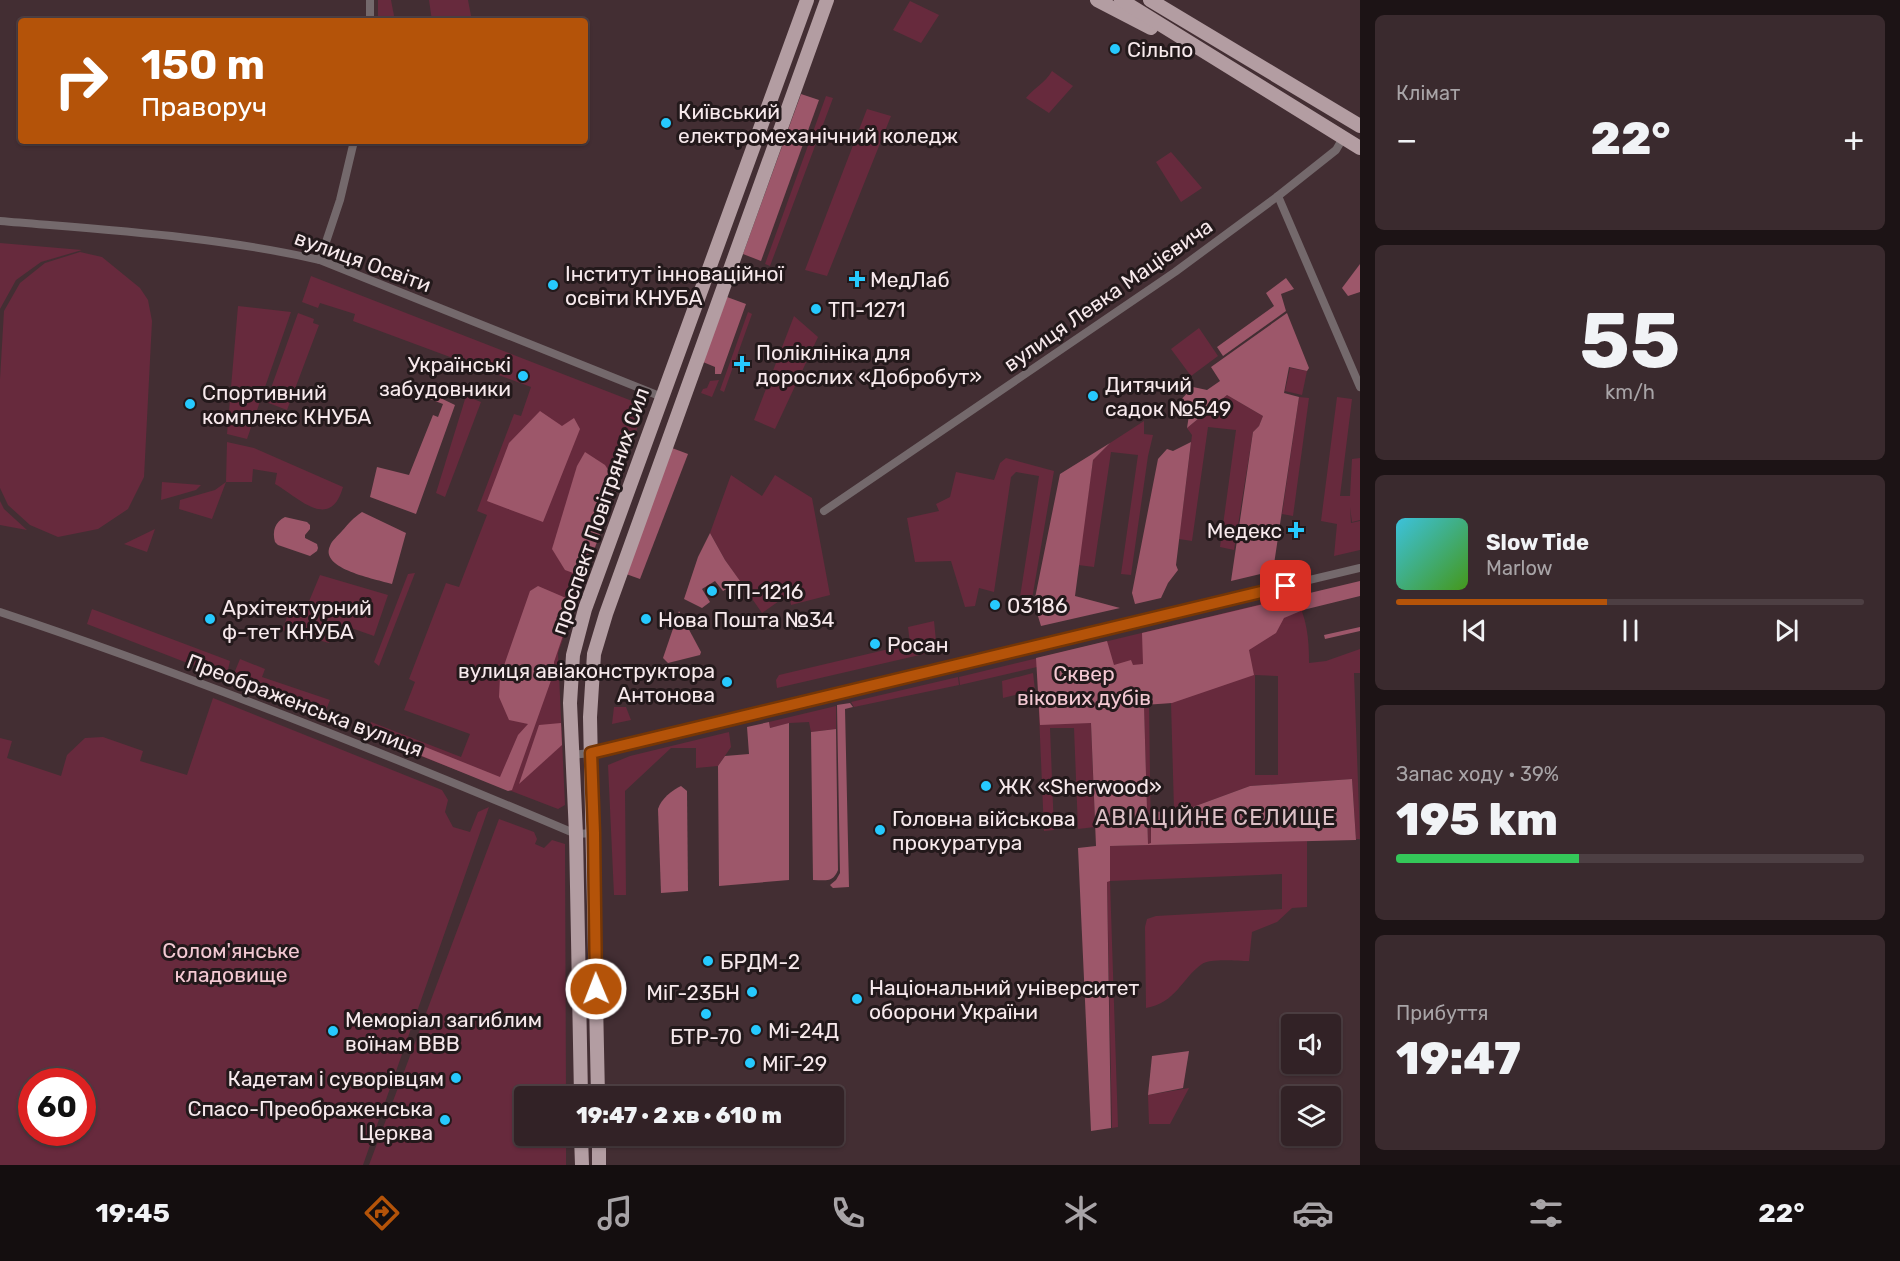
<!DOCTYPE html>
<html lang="uk">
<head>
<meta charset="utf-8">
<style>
	body { margin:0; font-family:Rubik,sans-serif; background:#3a2a2e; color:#f1f3f6; height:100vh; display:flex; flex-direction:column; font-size:22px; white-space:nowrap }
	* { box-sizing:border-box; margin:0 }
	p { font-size:20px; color:#a8a4a7 }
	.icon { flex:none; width:33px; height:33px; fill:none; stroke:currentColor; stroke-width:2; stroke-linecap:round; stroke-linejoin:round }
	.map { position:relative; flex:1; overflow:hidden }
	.details { display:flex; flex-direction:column; gap:15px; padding:15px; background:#1c1315; width:540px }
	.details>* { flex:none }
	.top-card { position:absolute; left:18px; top:18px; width:570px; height:126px; border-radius:6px; box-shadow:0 2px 4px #0004,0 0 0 2px #4d3f43; background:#b45309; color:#fff; overflow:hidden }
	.controls { position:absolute; left:1281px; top:1014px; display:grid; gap:12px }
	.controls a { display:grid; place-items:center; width:60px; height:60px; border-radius:6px; background:#322226; box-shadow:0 2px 4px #0004,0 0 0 2px #4d3f43; font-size:30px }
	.speed { position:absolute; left:18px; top:1068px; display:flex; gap:12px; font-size:30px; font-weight:700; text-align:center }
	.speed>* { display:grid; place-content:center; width:78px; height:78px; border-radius:50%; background:#322226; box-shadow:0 2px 4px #0004,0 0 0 2px #4d3f43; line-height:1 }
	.speed .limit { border:9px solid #d22; background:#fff; color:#111 }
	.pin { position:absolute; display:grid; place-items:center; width:51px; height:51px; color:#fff; margin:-26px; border-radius:12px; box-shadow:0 3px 9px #0006 }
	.me { position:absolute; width:66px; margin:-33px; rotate:359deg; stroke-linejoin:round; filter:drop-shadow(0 0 4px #0008) }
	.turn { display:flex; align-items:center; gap:21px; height:126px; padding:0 24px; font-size:27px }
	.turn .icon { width:78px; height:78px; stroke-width:2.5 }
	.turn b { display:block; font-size:42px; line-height:51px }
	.big { font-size:45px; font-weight:800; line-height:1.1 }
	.details .card { flex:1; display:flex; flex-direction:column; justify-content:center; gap:9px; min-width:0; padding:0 21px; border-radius:9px; background:#3a2a2e }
	.details .dial { align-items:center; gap:0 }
	.dial b { font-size:78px; line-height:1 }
	.song { display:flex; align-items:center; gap:18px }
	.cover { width:72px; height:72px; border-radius:9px; background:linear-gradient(135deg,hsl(190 70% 55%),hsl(100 70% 35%)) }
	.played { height:6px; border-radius:3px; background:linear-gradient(90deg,#b45309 45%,#4d3f43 45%) }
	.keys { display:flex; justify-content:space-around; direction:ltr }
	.heat { display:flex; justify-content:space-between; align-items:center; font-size:33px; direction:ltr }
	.charge { height:9px; border-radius:4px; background:linear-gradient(90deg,#34c759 39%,#4d3f43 0) }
	.trip { position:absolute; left:514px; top:1086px; width:330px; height:60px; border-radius:6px; background:#322226; box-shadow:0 2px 4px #0004,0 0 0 2px #4d3f43; font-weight:800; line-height:60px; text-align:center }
	.menu { display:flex; height:96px; justify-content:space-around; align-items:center; background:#140e0f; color:#a8a4a7 }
	.menu .icon { width:42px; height:42px }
	.menu .active { color:#b45309 }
	.menu b { font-size:27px; color:#f1f3f6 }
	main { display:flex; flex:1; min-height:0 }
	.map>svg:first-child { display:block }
	.green { fill:#672a3d; fill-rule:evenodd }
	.forest { fill:#9d576a }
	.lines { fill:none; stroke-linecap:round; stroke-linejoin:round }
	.minor { stroke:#74696c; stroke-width:8 }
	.primary { stroke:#b39da2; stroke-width:14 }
	.route-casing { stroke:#753606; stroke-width:15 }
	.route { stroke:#b45309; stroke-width:10 }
	.poi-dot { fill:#26c9fe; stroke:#23191b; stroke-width:2 }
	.labels { text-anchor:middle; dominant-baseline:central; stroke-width:6; stroke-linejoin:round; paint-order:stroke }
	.poi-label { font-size:21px; fill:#f7e9ec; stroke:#23191b; text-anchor:start }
	.street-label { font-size:21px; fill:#f7e9ec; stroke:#23191b }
	.park-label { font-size:21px; fill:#f4c9d3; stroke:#23191b }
	.neighbourhood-label { font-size:22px; letter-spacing:1.5px; fill:#dcc0c6; stroke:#23191b }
</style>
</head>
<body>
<main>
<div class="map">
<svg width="1360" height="1165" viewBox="0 0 1360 1165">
	<rect width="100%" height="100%" fill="#432e33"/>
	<g class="green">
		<path d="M 378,0 L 391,0 L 395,21 L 378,21 Z"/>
		<path d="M 429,0 L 468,0 L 472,21 L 432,21 Z"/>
		<path d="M 910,1 L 939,15 L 921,43 L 893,30 Z"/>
		<path d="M 1052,71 L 1073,86 L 1049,113 L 1026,98 C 1034,88 1045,83 1052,71 Z"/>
		<path d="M 826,96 L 833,98 L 770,266 L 765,264 Z"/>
		<path d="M 867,109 L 891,116 L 827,276 L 805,270 Z"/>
		<path d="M 1171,152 L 1202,188 L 1181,202 L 1156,162 Z"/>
		<path d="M 0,243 L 82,250 L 41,262 L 16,280 L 0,309 L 0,315 Z"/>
		<path d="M 80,252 L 102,257 L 140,288 L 148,300 L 152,321 L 144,477 L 128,509 L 98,529 L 58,537 L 30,525 L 8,505 L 0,488 L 0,379 L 4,311 L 20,283 L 45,263 Z"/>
		<path d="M 311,276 L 645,406 L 558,653 L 565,805 L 558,809 L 366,735 L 371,722 L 461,757 L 470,734 L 404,710 L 415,682 L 409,679 L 446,583 L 459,587 L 487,515 L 477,511 L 514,414 L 521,416 L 531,387 L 353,321 L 355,314 L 320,303 L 318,308 L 302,302 Z"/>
		<path d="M 238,306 L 291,312 L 247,439 L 227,434 Z"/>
		<path d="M 748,312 L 752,314 L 724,392 L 720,390 Z"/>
		<path d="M 298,313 L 314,319 L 313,323 L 319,325 L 287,410 L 266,402 Z"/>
		<path d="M 794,316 L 818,337 L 775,429 L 754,420 Z"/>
		<path d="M 1199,328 L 1218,356 L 1191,376 L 1171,349 Z"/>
		<path d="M 1290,368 L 1307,371 L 1302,395 L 1285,391 Z"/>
		<path d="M 719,380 L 712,397 L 701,393 L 703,389 L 707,388 L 710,381 Z"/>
		<path d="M 1227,395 L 1263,416 L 1259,426 L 1253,432 L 1234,550 L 1220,547 L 1236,430 L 1208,427 L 1192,541 L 1179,539 L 1192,435 L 1187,428 Z"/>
		<path d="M 466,396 L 481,402 L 445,497 L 436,493 Z"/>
		<path d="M 1299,397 L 1309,398 L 1293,516 L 1282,514 Z"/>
		<path d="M 1337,397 L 1352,399 L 1340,496 L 1350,496 L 1352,459 L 1360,458 L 1360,520 L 1352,522 L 1350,507 L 1351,523 L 1360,521 L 1360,550 L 1334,556 L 1337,524 L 1321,521 Z"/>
		<path d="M 1144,421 L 1144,434 L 1153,435 L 1148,456 L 1131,575 L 1121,574 L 1138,455 L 1111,452 L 1094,567 L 1078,565 L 1093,460 L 1110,443 Z"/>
		<path d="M 227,442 L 254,448 L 343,487 C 330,533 297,496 275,484 L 277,473 L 253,469 L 252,482 L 226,482 L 212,519 L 179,509 L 180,500 L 215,490 L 226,482 Z"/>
		<path d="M 1006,458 L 1054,471 L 1032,599 L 1020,597 L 1039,476 L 1016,472 L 1011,477 L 994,592 L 979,588 L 975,606 L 965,607 L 951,561 L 915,562 L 907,518 L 939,511 L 936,504 L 950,497 L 956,472 L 994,480 L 1000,463 Z"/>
		<path d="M 731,475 L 762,496 L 775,475 L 812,498 L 830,595 L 791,605 L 789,594 L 762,613 L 725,560 L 710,533 Z"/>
		<path d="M 162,482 L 201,485 L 196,490 L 161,500 Z"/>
		<path d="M 0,501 L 4,509 L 27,530 L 0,525 Z"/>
		<path d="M 155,529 L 147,552 L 124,544 Z"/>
		<path d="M 415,573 L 379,666 L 374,662 L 408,574 Z"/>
		<path d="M 320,575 L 388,595 L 374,636 L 337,623 L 329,643 L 282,630 L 291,607 L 305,611 Z"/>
		<path d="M 1295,596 C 1307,618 1309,638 1309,663 L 1326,661 L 1360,649 L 1360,673 L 1354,673 L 1360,839 L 1356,839 L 1352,779 L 1250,786 L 1182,811 L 1174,810 L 1171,703 L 1149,704 L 1151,844 L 1148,844 L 1144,706 L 1091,723 L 1095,827 L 1078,829 L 1074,728 L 1050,728 L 1054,830 L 1044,831 L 1037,667 L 960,685 L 959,677 ZM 1255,675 L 1278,676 L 1278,775 L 1255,775 Z"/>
		<path d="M 92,609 L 230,661 L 226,678 L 87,624 Z"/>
		<path d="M 934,621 L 937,651 L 777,688 L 776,680 L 779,675 L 910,644 L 908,627 Z"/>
		<path d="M 240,659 L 265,669 L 262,677 L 330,700 L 322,720 L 247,690 L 249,682 L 233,676 Z"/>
		<path d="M 1033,673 L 1035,690 L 1003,698 L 1002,681 Z"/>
		<path d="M 958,677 L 959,685 L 854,707 L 851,702 Z"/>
		<path d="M 213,698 L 442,790 L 448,800 L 445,812 L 453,827 L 470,832 L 478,812 L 489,807 L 363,1165 L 0,1165 L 0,738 L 12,741 L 7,758 L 61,776 L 67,755 L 85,738 L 103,737 L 143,751 L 140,761 L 187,775 ZM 32,1082 L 82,1082 L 82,1132 L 32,1132 Z"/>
		<path d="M 836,706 L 836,729 L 811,732 L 809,722 L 790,723 L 770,728 L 769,722 Z"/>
		<path d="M 614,707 L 626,707 L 631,720 L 612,724 Z"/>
		<path d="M 729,732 L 731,747 L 718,766 L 696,768 L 696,748 L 671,748 L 625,791 L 626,895 L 614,895 L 608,765 L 630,756 Z"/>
		<path d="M 499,819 L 534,832 L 537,839 L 535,844 L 544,848 L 552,840 L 565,844 L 566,1096 L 525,1096 L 525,1136 L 566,1136 L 566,1165 L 369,1165 Z"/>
		<path d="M 1307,841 L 1307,907 L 1292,908 L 1277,922 L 1252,932 L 1249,961 C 1238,961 1210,958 1202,964 C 1182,978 1176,1003 1146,1008 L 1145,927 L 1147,919 L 1156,916 L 1282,909 L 1282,874 L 1110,881 L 1118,1127 L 1112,1128 L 1107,881 L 1110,881 L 1110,846 Z"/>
		<path d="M 1189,1088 L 1170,1124 L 1149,1124 L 1148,1095 Z"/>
	</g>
	<g class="forest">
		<path d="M 801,94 L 819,100 L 761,261 L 743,254 Z"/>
		<path d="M 1360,264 L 1360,292 L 1348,296 L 1342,288 Z"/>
		<path d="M 1286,278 L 1294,289 L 1281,294 L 1286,311 L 1223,356 L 1217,347 L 1274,306 L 1266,293 Z"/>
		<path d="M 727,297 L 746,304 L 721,374 L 715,374 L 715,367 L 703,362 Z"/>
		<path d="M 1287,313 L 1309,368 L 1307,371 L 1289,367 L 1284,393 L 1299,397 L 1273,571 L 1231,581 L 1253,432 L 1259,426 L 1263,416 L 1227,395 L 1187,428 L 1189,415 L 1175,406 L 1193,387 L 1207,390 L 1220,381 L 1211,367 Z"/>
		<path d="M 430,393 L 455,405 L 416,514 L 370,497 L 377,467 L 409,475 L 433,415 L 438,417 L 443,404 L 427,398 Z"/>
		<path d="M 540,411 L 562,426 L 574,418 L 580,429 L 543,522 L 487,501 L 509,443 Z"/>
		<path d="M 1191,442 L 1176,565 L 1178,570 L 1168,583 L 1161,598 L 1135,604 L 1132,593 L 1158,459 L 1167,449 L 1173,451 Z"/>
		<path d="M 1110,443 L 1093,460 L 1075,596 L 1120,608 L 1041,626 L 1034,603 L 1060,474 Z"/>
		<path d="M 672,448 L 688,454 L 640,579 L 626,574 Z"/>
		<path d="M 585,452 L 605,465 L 618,485 L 584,577 L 565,570 L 552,549 L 577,466 Z"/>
		<path d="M 362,512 L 406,533 L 392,584 C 376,579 319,569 330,546 C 332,540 338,536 342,531 C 349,523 353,518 362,512 Z"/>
		<path d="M 285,517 L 307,522 L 310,525 L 310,529 L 305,535 L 305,538 L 317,544 L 318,548 L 317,551 L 310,556 L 278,545 L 275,542 C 272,531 275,522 285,517 Z"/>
		<path d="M 710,533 L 725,560 L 740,581 L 723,591 L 715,581 L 702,589 L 710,602 L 702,608 L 684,599 L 698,557 Z"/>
		<path d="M 1360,581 L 1360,596 L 1303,610 L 1284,618 L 1276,633 L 1249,650 L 1254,675 L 1172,703 L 1144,705 L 1148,844 L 1151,843 L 1151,812 L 1182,811 L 1250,786 L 1352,779 L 1356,840 L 1110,846 L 1110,881 L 1107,882 L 1111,1128 L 1091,1131 L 1078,848 L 1096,846 L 1091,723 L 1040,725 L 1036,658 L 1107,641 L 1114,665 L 1131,660 L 1133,665 L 1143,664 L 1142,633 Z"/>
		<path d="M 538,586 L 566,598 L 572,609 L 554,662 L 554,672 L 512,790 L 508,791 L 370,735 L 373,729 L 378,728 L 500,777 L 518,735 L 528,724 L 509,720 L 499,697 L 500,677 L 530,591 Z"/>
		<path d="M 679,611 L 701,652 L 700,655 L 668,663 L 663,658 Z"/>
		<path d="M 1360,627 L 1360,631 L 1325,639 L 1324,635 Z"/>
		<path d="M 850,703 L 853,707 L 845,709 L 849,887 L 833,888 L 830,885 L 836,880 L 840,873 L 837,705 Z"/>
		<path d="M 769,722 L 770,728 L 789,723 L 789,880 L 719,886 L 718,766 L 725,756 L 749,754 L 747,727 Z"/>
		<path d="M 561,723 L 562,745 L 519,784 L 539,725 Z"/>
		<path d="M 836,729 L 838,870 C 833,883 825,880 813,880 L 811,732 Z"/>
		<path d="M 681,786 L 687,791 L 688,891 L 661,893 L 658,809 C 661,799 672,790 681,786 Z"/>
		<path d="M 1189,1051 L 1183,1088 L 1148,1095 L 1152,1056 Z"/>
	</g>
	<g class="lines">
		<g class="minor">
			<path d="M 370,21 L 370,0"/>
			<path d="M 1278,196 L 1360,387"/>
			<path d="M 0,221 C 107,230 215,236 320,260 L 662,397"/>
			<path d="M 320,260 L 340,200 L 354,141"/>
			<path d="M 824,511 L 1175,272 L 1278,196 L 1336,150 L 1343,138"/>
			<path d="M 0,612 C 195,677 387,754 576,834 L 594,833"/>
			<path d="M 571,755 L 591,753 L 788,704 L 1360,568"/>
		</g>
		<g class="primary">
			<path d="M 1097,0 L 1151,28"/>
			<path d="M 1121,0 L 1360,148"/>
			<path d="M 1150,0 L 1360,126"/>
			<path d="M 581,1096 L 576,834 L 570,703 L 573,655 L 585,609 L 807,0"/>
			<path d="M 598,1096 L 590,717 L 594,654 L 606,614 L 827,0"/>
			<path d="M 581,1136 L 582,1165"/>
			<path d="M 599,1136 L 599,1165"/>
		</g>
	</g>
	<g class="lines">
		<g class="route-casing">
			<path id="route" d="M 596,989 L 594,833 L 591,753 L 1286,586"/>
		</g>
		<use href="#route" class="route"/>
	</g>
	<g class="poi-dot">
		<circle cx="1115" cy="49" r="6"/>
		<circle cx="666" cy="123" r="6"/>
		<path d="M854 270h6v6h6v6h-6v6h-6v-6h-6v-6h6z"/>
		<circle cx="553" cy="285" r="6"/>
		<circle cx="816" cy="309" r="6"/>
		<path d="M739 355h6v6h6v6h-6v6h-6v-6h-6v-6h6z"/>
		<circle cx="523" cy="376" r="6"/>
		<circle cx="1093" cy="396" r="6"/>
		<circle cx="190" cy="404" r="6"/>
		<path d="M1293 521h6v6h6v6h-6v6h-6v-6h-6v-6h6z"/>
		<circle cx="712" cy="591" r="6"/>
		<circle cx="995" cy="605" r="6"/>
		<circle cx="210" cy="619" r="6"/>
		<circle cx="646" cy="619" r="6"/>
		<circle cx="875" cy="644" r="6"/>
		<circle cx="727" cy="682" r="6"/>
		<circle cx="986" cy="786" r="6"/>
		<circle cx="880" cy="830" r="6"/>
		<circle cx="708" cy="961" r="6"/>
		<circle cx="752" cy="992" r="6"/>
		<circle cx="857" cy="999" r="6"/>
		<circle cx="706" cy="1014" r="6"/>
		<circle cx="756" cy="1030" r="6"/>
		<circle cx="333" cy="1031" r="6"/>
		<circle cx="750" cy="1063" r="6"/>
		<circle cx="456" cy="1078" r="6"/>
		<circle cx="445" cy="1120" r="6"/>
	</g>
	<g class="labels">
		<g class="poi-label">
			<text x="1127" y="49">Сільпо</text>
			<text x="678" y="111">Київський<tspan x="678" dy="24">електромеханічний коледж</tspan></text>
			<text x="565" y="273">Інститут інноваційної<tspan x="565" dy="24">освіти КНУБА</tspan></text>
			<text x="870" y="279">МедЛаб</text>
			<text x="828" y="309">ТП-1271</text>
			<text x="756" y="352">Поліклініка для<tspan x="756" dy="24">дорослих «Добробут»</tspan></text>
			<text x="511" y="364" text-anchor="end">Українські<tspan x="511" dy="24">забудовники</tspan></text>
			<text x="1105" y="384">Дитячий<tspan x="1105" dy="24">садок №549</tspan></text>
			<text x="202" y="392">Спортивний<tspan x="202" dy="24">комплекс КНУБА</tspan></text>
			<text x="1282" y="530" text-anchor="end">Медекс</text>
			<text x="724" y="591">ТП-1216</text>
			<text x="1007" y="605">03186</text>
			<text x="222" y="607">Архітектурний<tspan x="222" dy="24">ф-тет КНУБА</tspan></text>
			<text x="658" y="619">Нова Пошта №34</text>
			<text x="887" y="644">Росан</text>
			<text x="715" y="670" text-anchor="end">вулиця авіаконструктора<tspan x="715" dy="24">Антонова</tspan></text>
			<text x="998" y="786">ЖК «Sherwood»</text>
			<text x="892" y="818">Головна військова<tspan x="892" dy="24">прокуратура</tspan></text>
			<text x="720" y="961">БРДМ-2</text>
			<text x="869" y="987">Національний університет<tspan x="869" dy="24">оборони України</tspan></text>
			<text x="740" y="992" text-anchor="end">МіГ-23БН</text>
			<text x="345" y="1019">Меморіал загиблим<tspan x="345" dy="24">воїнам ВВВ</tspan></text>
			<text x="768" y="1030">Мі-24Д</text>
			<text x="706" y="1036" text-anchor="middle">БТР-70</text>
			<text x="762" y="1063">МіГ-29</text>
			<text x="444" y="1078" text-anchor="end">Кадетам і суворівцям</text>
			<text x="433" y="1108" text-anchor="end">Спасо-Преображенська<tspan x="433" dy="24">Церква</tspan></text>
		</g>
		<g class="street-label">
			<text transform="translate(363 261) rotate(20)">вулиця Освіти</text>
			<text transform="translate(1108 295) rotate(-35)">вулиця Левка Мацієвича</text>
			<text transform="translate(600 511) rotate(-71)">проспект Повітряних Сил</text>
			<text transform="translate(305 705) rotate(21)">Преображенська вулиця</text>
		</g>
		<g class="park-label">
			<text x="1084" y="673">Сквер<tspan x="1084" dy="24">вікових дубів</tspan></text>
			<text x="231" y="950">Солом'янське<tspan x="231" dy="24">кладовище</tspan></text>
		</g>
		<g class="neighbourhood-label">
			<text x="1216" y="817">АВІАЦІЙНЕ СЕЛИЩЕ</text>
		</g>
	</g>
</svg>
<div class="controls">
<a><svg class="icon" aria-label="sound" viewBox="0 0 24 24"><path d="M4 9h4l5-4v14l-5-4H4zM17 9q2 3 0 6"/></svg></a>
<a><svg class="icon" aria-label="layers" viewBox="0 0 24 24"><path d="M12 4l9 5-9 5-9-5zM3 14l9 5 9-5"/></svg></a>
</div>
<div class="speed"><div class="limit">60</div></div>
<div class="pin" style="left:1286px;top:586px;background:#d93025"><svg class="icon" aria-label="arrive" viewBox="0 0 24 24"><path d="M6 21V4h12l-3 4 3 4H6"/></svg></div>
<svg class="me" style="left:596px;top:989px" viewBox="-20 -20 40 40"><circle r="17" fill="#b45309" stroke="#fff" stroke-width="3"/><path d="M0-11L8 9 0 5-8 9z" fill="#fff"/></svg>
<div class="trip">19:47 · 2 хв · 610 m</div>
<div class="top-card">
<div class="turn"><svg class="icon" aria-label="right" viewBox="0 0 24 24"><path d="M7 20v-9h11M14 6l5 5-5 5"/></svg><div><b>150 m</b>Праворуч</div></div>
</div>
</div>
<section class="details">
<div class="card"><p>Клімат</p>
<div class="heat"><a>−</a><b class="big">22°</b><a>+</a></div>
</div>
<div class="card dial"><b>55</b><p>km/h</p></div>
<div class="card">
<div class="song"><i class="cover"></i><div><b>Slow Tide</b><p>Marlow</p></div></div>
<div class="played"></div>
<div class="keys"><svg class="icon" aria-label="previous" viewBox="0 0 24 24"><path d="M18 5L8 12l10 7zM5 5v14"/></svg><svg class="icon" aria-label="pause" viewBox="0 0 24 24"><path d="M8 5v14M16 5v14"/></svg><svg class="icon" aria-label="next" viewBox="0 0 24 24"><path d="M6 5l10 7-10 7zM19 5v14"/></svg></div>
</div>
<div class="card"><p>Запас ходу · 39%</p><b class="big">195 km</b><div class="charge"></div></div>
<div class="card"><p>Прибуття</p><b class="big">19:47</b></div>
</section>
</main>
<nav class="menu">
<b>19:45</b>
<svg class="icon active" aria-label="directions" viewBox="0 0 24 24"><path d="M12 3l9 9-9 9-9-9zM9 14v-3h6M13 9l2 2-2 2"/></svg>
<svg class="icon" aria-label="music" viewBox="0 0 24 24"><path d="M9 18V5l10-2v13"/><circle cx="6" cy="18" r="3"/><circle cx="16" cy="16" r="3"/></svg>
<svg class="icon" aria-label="phone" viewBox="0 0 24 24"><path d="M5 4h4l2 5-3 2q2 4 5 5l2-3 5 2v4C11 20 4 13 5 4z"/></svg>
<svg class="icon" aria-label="climate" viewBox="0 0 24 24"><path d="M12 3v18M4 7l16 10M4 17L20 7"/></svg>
<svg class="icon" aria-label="car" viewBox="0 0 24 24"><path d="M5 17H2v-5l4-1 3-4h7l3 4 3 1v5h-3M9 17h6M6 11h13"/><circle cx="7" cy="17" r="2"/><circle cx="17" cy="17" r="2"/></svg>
<svg class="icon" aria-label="filters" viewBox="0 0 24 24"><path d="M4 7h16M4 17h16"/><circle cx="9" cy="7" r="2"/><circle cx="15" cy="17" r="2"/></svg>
<b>22°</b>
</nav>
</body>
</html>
